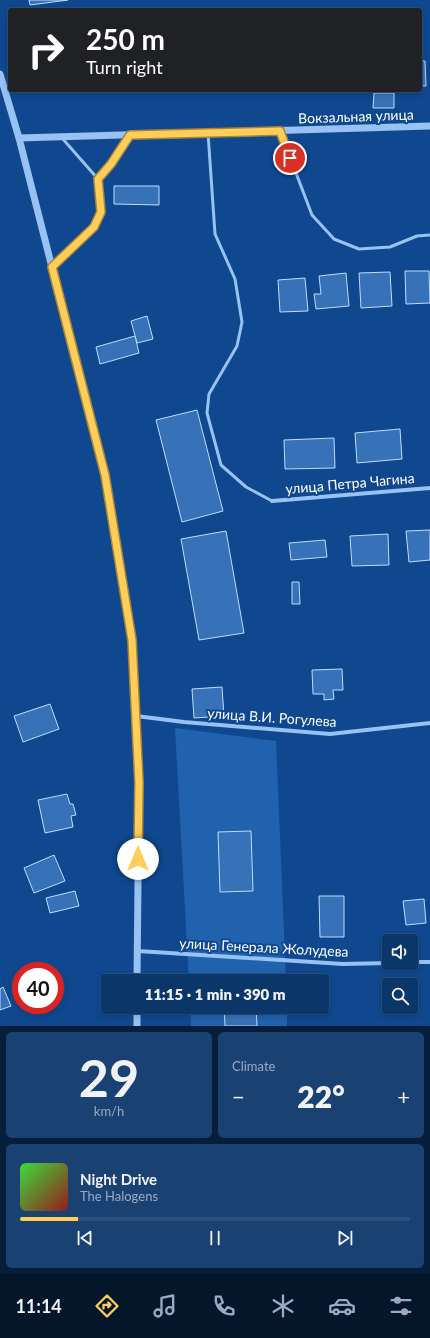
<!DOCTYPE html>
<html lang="en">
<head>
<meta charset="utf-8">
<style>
	body { margin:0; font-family:Lato,sans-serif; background:#194172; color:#f1f3f6; height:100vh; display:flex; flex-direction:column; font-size:15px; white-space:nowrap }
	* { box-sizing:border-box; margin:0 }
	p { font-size:13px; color:#9aabc1 }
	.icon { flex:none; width:22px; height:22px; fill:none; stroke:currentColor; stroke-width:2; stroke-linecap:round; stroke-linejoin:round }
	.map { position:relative; height:1026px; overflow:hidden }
	.side { display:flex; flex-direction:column; gap:6px; padding:6px; background:#061e3a; flex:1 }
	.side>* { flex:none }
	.top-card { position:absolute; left:8px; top:8px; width:414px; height:84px; border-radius:4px; box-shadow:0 2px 6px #0003,0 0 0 1px #2b507e; background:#202124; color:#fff; overflow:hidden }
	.buttons { position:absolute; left:382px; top:934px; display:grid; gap:8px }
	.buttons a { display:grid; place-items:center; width:36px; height:36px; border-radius:4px; background:#0b366a; box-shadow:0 2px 6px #0003,0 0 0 1px #2b507e; font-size:20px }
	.speed { position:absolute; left:12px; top:962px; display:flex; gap:8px; font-size:20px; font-weight:700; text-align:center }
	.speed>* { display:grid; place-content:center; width:52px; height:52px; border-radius:50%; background:#0b366a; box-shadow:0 2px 6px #0003,0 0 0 1px #2b507e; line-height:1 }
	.speed .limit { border:6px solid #d22; background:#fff; color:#111 }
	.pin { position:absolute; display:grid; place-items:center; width:34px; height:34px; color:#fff; margin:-17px; border:2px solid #fff; border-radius:50%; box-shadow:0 1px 4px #0007 }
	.me { position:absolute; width:44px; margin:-22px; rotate:0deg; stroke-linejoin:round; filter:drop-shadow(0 0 3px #0008) }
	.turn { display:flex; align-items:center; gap:14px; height:84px; padding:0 12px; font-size:18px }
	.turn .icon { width:52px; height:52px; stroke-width:2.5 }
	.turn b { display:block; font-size:28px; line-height:34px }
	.big { font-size:30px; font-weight:800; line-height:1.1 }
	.side .card { flex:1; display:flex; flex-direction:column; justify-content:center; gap:6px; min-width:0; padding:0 14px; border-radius:6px; background:#194172 }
	.side .dial { align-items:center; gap:0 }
	.dial b { font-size:52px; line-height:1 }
	.song { display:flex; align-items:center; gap:12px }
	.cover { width:48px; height:48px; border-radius:6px; background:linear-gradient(135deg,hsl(120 70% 55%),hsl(0 70% 35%)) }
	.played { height:4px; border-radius:2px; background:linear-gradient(90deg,#ffcd59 15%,#2b507e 15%) }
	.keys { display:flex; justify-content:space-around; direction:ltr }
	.heat { display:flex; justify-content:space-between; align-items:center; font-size:22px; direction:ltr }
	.side .tiles { flex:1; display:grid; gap:6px; grid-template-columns:1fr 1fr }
	.card:last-child { grid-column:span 2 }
	.trip { position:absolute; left:101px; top:974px; width:228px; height:40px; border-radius:4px; background:#0b366a; box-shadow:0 2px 6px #0003,0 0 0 1px #2b507e; font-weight:800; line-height:40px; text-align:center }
	.tabs { display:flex; height:64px; justify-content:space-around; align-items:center; background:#04162a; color:#9aabc1 }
	.tabs .icon { width:28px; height:28px }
	.tabs .selected { color:#ffcd59 }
	.tabs b { font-size:18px; color:#f1f3f6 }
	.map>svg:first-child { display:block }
	.green { fill:#2062ae }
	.building { fill:#3772b8; stroke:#bedcfe }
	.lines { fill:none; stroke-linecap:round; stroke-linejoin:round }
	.service { stroke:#97c2f3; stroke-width:3 }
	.minor { stroke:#97c2f3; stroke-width:4 }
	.tertiary { stroke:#97c2f3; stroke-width:7 }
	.route-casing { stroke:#a6853a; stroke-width:10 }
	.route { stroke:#ffcd59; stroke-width:7 }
	.labels { text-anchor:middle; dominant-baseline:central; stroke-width:4; stroke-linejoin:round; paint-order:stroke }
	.street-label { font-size:14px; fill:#fff; stroke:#0f488e }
</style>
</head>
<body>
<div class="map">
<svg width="430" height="1026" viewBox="0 0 430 1026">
	<rect width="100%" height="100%" fill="#0f488e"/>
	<g class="green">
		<path d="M 175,728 L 276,741 L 286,981 L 189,981 Z"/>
		<path d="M 190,1007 L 287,1007 L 287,1026 L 191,1026 Z"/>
	</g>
	<g class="building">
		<path d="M 29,0 L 68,0 L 30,5 Z"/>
		<path d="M 420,61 L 425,61 L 426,86 L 420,86 Z"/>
		<path d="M 374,93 L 394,93 L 394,108 L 373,108 Z"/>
		<path d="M 114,186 L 159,186 L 159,205 L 114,204 Z"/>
		<path d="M 405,271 L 429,271 L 430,303 L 406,304 Z"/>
		<path d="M 390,272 L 392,306 L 361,308 L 359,273 Z"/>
		<path d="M 346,273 L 349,306 L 316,309 L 314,294 L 321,294 L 319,276 Z"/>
		<path d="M 305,278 L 308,311 L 280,312 L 278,280 Z"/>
		<path d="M 147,316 L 153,339 L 137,343 L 131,321 Z"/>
		<path d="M 135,336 L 139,353 L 100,364 L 96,347 Z"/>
		<path d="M 197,410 L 223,511 L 182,522 L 156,420 Z"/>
		<path d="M 400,429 L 402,459 L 357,463 L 355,433 Z"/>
		<path d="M 334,438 L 335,468 L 285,469 L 284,440 Z"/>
		<path d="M 430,530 L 430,560 L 409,562 L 406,531 Z"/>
		<path d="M 226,531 L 244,633 L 199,640 L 181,539 Z"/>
		<path d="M 388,534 L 389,565 L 352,566 L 350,536 Z"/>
		<path d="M 325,540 L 327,557 L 291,560 L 289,543 Z"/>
		<path d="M 292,582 L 299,582 L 300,604 L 292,604 Z"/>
		<path d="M 342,669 L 343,690 L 333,690 L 334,699 L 324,700 L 324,694 L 313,694 L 312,670 Z"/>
		<path d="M 222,687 L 224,716 L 194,718 L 192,689 Z"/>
		<path d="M 50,704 L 59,729 L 23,742 L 14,716 Z"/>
		<path d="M 67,794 L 70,804 L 73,804 L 76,815 L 71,816 L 73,827 L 45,833 L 38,800 Z"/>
		<path d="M 251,831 L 253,891 L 220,892 L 218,832 Z"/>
		<path d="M 54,855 L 65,881 L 34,893 L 24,868 Z"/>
		<path d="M 75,891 L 79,906 L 50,913 L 46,898 Z"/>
		<path d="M 319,896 L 344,896 L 344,937 L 320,937 Z"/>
		<path d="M 424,899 L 426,923 L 406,925 L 403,901 Z"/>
		<path d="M 3,987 L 11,1006 L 0,1010 L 0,989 Z"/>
		<path d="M 224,1007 L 256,1007 L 257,1026 L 225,1026 Z"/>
	</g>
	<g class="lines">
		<g class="service">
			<path d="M 280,131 L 312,215 L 334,239 L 359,249 L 390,247 L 417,236 L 430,235"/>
			<path d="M 208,133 L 215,234 L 235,279 L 242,322 L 237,346 L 209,394 L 207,413 L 221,465 L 246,487 L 272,501"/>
			<path d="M 98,179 L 111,164 L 130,135"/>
			<path d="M 53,266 L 94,227 L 101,212 L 98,179 L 62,138"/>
		</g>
		<g class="minor">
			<path d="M 272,501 L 430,488"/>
			<path d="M 136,716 L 184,722 L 330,734 L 430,723"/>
			<path d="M 138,951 L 343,964 L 389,963"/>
			<path d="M 411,962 L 430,962"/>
		</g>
		<g class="tertiary">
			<path d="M 0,74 L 19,138 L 105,475 L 132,640 L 139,783 L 137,981"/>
			<path d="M 19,138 L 430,126"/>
			<path d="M 137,1026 L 137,1007"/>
		</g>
	</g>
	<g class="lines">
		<g class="route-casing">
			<path id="route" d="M 138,859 L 139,783 L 132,640 L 105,475 L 52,267 L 94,227 L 101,212 L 98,179 L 111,164 L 130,135 L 280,131 L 290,158"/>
		</g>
		<use href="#route" class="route"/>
	</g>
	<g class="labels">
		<g class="street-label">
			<text transform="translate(356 116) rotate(-2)">Вокзальная улица</text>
			<text transform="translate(350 483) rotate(-5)">улица Петра Чагина</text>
			<text transform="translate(272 717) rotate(4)">улица В.И. Рогулева</text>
			<text transform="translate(264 947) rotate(3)">улица Генерала Жолудева</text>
		</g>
	</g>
</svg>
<div class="buttons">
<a><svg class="icon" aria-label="sound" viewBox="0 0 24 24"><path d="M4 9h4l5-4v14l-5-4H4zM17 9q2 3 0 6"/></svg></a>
<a><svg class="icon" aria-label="search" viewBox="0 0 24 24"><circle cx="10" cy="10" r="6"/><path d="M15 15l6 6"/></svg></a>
</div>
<div class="speed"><div class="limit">40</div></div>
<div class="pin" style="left:290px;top:158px;background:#d93025"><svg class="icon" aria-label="arrive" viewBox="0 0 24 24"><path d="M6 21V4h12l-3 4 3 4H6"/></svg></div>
<svg class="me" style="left:138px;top:859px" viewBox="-20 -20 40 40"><circle r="19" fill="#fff"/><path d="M0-13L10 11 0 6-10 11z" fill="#ffcd59"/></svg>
<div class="trip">11:15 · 1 min · 390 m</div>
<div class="top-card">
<div class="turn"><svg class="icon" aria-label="right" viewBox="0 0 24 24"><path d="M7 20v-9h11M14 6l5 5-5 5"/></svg><div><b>250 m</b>Turn right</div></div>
</div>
</div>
<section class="side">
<div class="tiles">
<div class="card dial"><b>29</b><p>km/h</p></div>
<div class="card"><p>Climate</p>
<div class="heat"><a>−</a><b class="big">22°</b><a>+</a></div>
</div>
<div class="card">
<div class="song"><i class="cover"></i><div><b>Night Drive</b><p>The Halogens</p></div></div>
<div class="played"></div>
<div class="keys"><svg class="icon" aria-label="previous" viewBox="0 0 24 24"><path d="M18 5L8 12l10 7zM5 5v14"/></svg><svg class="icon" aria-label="pause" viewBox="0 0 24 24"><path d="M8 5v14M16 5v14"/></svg><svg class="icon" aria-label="next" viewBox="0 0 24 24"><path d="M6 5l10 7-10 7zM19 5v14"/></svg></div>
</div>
</div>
</section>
<nav class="tabs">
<b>11:14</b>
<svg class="icon selected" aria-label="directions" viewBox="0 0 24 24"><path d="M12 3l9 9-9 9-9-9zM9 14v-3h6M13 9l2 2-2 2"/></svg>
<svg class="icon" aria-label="music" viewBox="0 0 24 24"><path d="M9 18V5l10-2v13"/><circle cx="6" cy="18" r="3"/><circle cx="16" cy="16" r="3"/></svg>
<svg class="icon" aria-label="phone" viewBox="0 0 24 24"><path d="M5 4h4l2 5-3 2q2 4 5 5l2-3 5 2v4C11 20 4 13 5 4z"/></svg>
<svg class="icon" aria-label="climate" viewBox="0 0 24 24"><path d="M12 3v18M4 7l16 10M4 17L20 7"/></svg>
<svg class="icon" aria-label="car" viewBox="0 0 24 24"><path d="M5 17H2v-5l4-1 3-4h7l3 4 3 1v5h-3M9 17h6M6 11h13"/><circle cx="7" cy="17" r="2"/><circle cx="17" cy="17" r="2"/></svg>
<svg class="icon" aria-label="filters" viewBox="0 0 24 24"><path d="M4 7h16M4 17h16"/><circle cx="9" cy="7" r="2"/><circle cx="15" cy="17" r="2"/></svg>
</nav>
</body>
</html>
